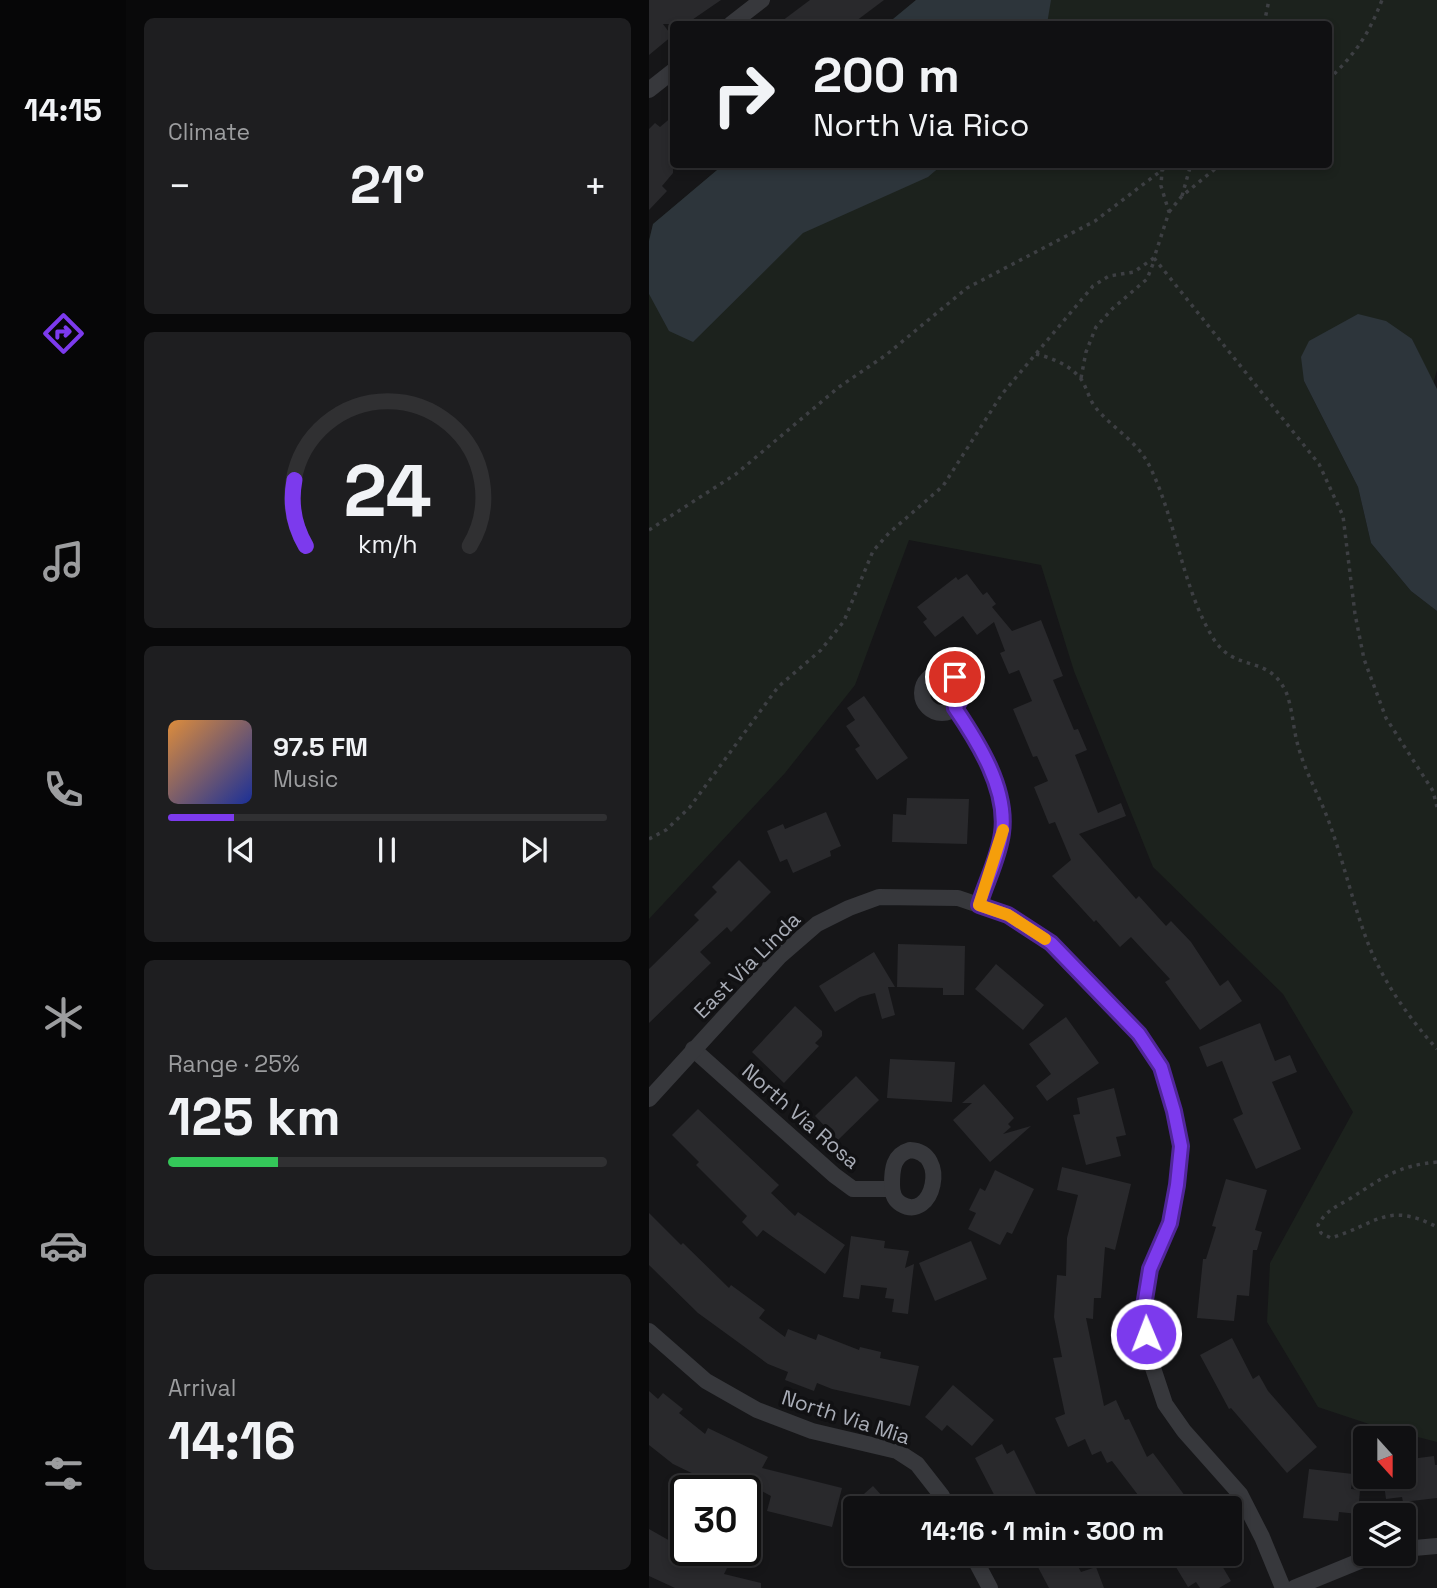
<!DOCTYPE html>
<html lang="en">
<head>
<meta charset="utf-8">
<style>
	body { margin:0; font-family:"Space Grotesk",sans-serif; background:#1e1e20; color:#f1f3f6; height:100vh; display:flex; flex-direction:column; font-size:26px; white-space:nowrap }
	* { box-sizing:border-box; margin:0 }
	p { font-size:23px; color:#9c9d9f }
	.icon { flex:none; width:38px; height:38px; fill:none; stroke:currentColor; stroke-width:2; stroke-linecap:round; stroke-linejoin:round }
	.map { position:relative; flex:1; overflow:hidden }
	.details { display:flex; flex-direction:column; gap:18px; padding:18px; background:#09090a; width:523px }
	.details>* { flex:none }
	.top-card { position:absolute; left:21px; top:21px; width:662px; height:147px; border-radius:7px; box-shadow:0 4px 10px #0003,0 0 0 2px #303032; background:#101012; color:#f1f3f6; overflow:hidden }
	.needle { width:46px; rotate:159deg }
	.fabs { position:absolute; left:704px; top:1426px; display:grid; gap:14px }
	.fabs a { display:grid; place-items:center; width:63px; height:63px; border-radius:7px; background:#101012; box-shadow:0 4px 10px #0003,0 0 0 2px #303032; font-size:35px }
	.speed { position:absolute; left:21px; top:1475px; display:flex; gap:14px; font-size:35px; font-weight:700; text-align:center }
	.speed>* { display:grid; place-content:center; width:91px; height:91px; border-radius:50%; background:#101012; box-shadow:0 4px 10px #0003,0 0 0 2px #303032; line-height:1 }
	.speed .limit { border:4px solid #111; border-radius:10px; background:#fff; color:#111 }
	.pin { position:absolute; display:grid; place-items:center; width:60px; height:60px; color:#fff; margin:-30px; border:4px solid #fff; border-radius:50%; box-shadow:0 2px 7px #0007 }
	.me { position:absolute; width:77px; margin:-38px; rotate:359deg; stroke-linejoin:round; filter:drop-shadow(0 0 5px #0008) }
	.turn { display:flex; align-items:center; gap:24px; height:147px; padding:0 28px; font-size:32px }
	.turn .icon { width:91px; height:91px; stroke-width:2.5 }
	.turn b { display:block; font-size:49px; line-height:60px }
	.big { font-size:52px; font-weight:700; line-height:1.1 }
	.details .widget { flex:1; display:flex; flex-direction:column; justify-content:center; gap:10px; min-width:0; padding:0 24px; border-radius:10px; background:#1e1e20 }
	.details .dial { align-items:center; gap:0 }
	.dial svg { height:182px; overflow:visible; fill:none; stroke:#303032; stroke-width:7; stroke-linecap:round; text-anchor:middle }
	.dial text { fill:#f1f3f6; stroke:none }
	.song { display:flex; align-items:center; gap:21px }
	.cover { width:84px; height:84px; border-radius:10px; background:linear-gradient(135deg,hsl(30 70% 55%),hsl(230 70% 35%)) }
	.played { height:7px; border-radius:4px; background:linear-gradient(90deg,#7c3aed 15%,#303032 15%) }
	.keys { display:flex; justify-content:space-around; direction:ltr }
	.heat { display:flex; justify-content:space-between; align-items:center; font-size:38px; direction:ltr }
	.charge { height:10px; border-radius:5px; background:linear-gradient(90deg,#34c759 25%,#303032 0) }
	.trip { position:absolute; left:194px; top:1496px; width:399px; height:70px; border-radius:7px; background:#101012; box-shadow:0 4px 10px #0003,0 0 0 2px #303032; font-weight:700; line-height:70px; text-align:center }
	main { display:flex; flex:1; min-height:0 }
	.tabs { display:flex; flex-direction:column; width:126px; justify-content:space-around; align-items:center; background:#060607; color:#9c9d9f }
	.tabs .icon { width:49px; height:49px }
	.tabs .selected { color:#7c3aed }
	.tabs b { font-size:32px; color:#f1f3f6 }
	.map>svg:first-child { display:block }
	.green { fill:#1c221d }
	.water { fill:#2d353b }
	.building { fill:#29292c }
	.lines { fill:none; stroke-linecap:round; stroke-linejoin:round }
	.path { stroke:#3d3f43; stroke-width:3.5; stroke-dasharray:3.5 5; stroke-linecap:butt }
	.street { stroke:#37383c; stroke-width:16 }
	.route-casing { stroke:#51269a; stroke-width:18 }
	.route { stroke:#7c3aed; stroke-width:12 }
	.slow { stroke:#f59e0b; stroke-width:12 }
	.labels { text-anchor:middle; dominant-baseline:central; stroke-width:7; stroke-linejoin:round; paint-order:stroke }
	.street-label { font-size:21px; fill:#a9adb7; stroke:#111113 }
</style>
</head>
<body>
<main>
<nav class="tabs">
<b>14:15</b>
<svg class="icon selected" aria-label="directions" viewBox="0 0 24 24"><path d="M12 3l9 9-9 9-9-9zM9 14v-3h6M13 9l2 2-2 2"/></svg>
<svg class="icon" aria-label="music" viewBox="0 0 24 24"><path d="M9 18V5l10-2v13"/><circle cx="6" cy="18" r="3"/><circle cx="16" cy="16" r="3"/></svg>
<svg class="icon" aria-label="phone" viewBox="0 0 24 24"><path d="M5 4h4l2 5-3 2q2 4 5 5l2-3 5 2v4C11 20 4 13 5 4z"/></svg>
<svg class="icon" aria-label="climate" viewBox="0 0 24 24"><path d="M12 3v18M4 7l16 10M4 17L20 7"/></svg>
<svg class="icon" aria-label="car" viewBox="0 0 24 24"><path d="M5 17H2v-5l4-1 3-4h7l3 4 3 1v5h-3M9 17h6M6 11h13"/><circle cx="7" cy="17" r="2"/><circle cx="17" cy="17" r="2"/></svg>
<svg class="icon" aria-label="filters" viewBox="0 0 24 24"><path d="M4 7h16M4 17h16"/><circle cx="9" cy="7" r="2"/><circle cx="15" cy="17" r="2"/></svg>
</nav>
<section class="details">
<div class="widget"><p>Climate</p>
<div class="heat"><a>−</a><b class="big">21°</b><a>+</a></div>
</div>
<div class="widget dial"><svg viewBox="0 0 100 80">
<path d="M14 69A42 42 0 1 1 86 69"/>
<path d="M14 69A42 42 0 0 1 9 40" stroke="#7c3aed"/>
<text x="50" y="56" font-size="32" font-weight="700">24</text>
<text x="50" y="72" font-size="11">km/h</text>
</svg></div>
<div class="widget">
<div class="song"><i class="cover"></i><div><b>97.5 FM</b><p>Music</p></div></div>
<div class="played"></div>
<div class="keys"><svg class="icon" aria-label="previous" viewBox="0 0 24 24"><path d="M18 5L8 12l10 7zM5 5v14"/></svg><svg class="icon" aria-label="pause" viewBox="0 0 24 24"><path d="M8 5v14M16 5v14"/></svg><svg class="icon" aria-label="next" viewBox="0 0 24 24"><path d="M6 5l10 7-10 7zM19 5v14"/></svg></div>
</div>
<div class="widget"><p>Range · 25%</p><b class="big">125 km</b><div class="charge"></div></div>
<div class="widget"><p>Arrival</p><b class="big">14:16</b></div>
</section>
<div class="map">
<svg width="788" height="1588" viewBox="0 0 788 1588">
	<rect width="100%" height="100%" fill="#161618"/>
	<path class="green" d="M 267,0 L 788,0 L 788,370 L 784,384 L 763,339 L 655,381 L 709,487 L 722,543 L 762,591 L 788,611 L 788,1442 L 726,1426 L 669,1407 L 618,1322 L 621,1263 L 704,1112 L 634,994 L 504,867 L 425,671 L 392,565 L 260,540 L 206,685 L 136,773 L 0,919 L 0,240 L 4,224 L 74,165 L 679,164 L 679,24 L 238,24 Z"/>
	<g class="water">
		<path d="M 267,0 L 402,0 L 398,24 L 238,24 Z"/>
		<path d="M 74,165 L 74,164 L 293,165 L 279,177 L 154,233 L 44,342 L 20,331 L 0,294 L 0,241 L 4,224 Z"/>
		<path d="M 709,314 L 737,321 L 763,339 L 788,389 L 788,611 L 762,591 L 722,543 L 709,487 L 655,381 L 652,357 L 660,341 Z"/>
	</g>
	<g class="building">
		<path d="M 0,0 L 72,0 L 37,24 L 14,24 L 23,36 L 0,55 Z"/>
		<path d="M 161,0 L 235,0 L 203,24 L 129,24 Z"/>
		<path d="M 24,116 L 24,173 L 13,186 L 18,191 L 0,210 L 0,129 L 6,123 L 11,127 Z"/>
		<path d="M 318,574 L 334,595 L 338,592 L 347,604 L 343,607 L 363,631 L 392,620 L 414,676 L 404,680 L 425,730 L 429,729 L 438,750 L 426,755 L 449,813 L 472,803 L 477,816 L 430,834 L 487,899 L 490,896 L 517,926 L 522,921 L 542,942 L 571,986 L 579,980 L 593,1001 L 551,1030 L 516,982 L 521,979 L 482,937 L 471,947 L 447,920 L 445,922 L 403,876 L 422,860 L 406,822 L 400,824 L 385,787 L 399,781 L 388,756 L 384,757 L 364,709 L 383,701 L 370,670 L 360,674 L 351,653 L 356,651 L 345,622 L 328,635 L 314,616 L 286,637 L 274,622 L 278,619 L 268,607 L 307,577 L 309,580 Z"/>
		<path d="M 215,696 L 259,758 L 228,780 L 206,749 L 211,746 L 197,726 L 206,720 L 198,708 Z"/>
		<path d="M 258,798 L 320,799 L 318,844 L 243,842 L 244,814 L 257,815 Z"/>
		<path d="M 177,812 L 192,846 L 181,851 L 182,856 L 144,873 L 138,859 L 131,862 L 118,831 L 134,824 L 136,829 Z"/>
		<path d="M 90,860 L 122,892 L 82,932 L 78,927 L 51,952 L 62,963 L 0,1023 L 0,969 L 50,920 L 45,915 L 68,892 L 63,887 Z"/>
		<path d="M 249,944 L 316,946 L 315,995 L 294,995 L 294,988 L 248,987 Z"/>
		<path d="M 225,952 L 246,987 L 239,987 L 246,1015 L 233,1019 L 226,993 L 211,997 L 186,1012 L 170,986 Z"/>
		<path d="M 347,964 L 395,1005 L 374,1030 L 326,989 Z"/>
		<path d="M 146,1006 L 173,1031 L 173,1036 L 166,1043 L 170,1046 L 135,1083 L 103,1052 Z"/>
		<path d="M 417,1017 L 450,1063 L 398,1101 L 387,1086 L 402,1074 L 380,1044 Z"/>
		<path d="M 611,1023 L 626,1061 L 641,1055 L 648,1072 L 623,1082 L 652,1149 L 607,1169 L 584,1119 L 594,1114 L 573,1061 L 558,1067 L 550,1047 Z"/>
		<path d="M 241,1059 L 306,1062 L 303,1102 L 238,1098 Z"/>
		<path d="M 207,1076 L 230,1100 L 189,1140 L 166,1116 Z"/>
		<path d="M 335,1084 L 365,1118 L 359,1124 L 362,1127 L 354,1134 L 382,1126 L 341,1162 L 304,1120 L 323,1103 L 313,1103 Z"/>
		<path d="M 465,1088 L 477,1135 L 467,1137 L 472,1156 L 437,1165 L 424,1115 L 431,1114 L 428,1098 Z"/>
		<path d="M 49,1109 L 130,1185 L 122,1193 L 146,1216 L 149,1212 L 196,1245 L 176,1274 L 114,1230 L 108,1237 L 93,1222 L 98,1216 L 47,1165 L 50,1162 L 23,1135 Z"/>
		<path d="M 413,1167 L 482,1184 L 466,1250 L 456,1247 L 452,1298 L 445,1298 L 444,1319 L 437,1318 L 455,1406 L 467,1400 L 476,1420 L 480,1419 L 498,1457 L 504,1453 L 545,1508 L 499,1508 L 463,1461 L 458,1463 L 452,1451 L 443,1455 L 436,1439 L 419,1447 L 406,1418 L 416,1414 L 404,1358 L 413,1357 L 405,1317 L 408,1275 L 417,1276 L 418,1238 L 429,1195 L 408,1190 Z"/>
		<path d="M 346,1170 L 385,1189 L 363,1234 L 358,1232 L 351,1245 L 319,1229 L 327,1213 L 320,1210 L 331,1188 L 336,1191 Z"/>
		<path d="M 577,1179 L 618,1190 L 606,1230 L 613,1232 L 608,1250 L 604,1250 L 600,1296 L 588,1295 L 585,1321 L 548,1318 L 554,1259 L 557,1259 L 567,1227 L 563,1226 Z"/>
		<path d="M 0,1213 L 32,1245 L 34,1243 L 80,1288 L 82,1285 L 116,1310 L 110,1318 L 136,1337 L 139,1329 L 167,1340 L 169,1334 L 210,1350 L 211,1347 L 232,1352 L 231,1358 L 270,1366 L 261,1406 L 183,1389 L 168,1383 L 165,1391 L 136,1380 L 139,1372 L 119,1364 L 49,1313 L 0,1265 Z"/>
		<path d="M 202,1236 L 236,1241 L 235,1248 L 260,1251 L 256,1268 L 265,1264 L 259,1314 L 243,1312 L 245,1299 L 236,1298 L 238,1288 L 212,1285 L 210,1299 L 194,1297 Z"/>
		<path d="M 322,1241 L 338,1279 L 286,1301 L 270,1263 Z"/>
		<path d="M 583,1338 L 604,1379 L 610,1375 L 619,1391 L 668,1447 L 638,1473 L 582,1408 L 580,1409 L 551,1355 Z"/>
		<path d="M 304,1385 L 345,1420 L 323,1446 L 298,1425 L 293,1431 L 276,1417 Z"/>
		<path d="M 0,1391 L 9,1399 L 14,1393 L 34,1409 L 30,1413 L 56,1434 L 59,1428 L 119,1457 L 113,1468 L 193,1488 L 183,1527 L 118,1511 L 122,1496 L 93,1481 L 88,1491 L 80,1491 L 24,1464 L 0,1445 Z"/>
		<path d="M 353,1444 L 358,1454 L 365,1450 L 394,1508 L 352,1508 L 326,1458 Z"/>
		<path d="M 785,1456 L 786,1465 L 788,1465 L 788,1498 L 754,1502 L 753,1497 L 737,1499 L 734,1477 L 754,1477 L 754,1460 Z"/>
		<path d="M 660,1469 L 704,1474 L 702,1489 L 711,1490 L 709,1514 L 690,1512 L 689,1521 L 654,1518 Z"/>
		<path d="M 224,1486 L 244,1508 L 199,1508 Z"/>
		<path d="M 0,1529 L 37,1550 L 78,1568 L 75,1574 L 112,1583 L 112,1588 L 26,1588 L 0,1576 Z"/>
		<path d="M 382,1554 L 422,1554 L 432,1572 L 447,1567 L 455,1588 L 400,1588 Z"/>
		<path d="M 519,1554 L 566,1554 L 582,1581 L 570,1588 L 551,1588 L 547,1582 L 539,1587 Z"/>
	</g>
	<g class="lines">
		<g class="path">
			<path d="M 615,24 L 620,0"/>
			<path d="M 679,80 C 706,54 719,36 733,0"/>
			<path d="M 533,196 L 542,164"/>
			<path d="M 520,212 L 533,196 L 572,164"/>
			<path d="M 505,258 L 670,464 L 694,516 L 706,614 L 715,659 L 737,718 L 784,791 L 788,807"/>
			<path d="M 387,354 C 403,358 421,365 432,379 C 438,388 440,399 446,407 C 463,428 488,441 500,465 C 527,518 532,585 564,638 C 586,674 619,653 637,692 C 644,709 644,731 650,749 C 657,774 671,797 680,822 C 694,860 703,900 717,938 C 732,979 759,1017 788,1049"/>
			<path d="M 432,378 L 437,352 L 447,327 L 463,309 L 498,279 L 506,259"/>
			<path d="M 0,530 L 87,474 L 190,387 L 237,355 L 318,288 L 446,221 L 521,164"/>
			<path d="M 0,839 L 17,830 L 41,807 L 129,687 L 172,650 L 195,621 L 224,551 L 240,533 L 294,486 L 353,394 L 444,286 L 460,276 L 485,272 L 505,258 L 520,212 L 512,186 L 513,170"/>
			<path d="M 788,1162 C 748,1166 735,1177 702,1198 C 689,1206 677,1210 669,1225 L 672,1233 L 682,1238 C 728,1224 738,1201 788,1227"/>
		</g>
		<g class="street">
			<path d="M 82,24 L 113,0"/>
			<path d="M 0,90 L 24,71"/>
			<circle cx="293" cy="693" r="20"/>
			<path d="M 306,708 C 329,742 359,789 353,833 C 350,857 337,882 330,905"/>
			<path d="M 44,1049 L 185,1175 L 204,1189 L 242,1189"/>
			<path d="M 0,1099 L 130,957 L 168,924 L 200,908 L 230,897 L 309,898 L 359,915 L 402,943 L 490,1034 L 512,1067 L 525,1111 L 532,1146 L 528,1185 L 521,1223 L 501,1269 L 494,1312 L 500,1356 L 516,1404 L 535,1431 L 591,1494 L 613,1537 L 634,1588"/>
			<path d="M 261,1150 C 301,1152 284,1223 252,1204 C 245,1200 243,1193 243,1185 C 243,1169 244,1155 261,1150 Z"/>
			<path d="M 0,1331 L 57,1381 L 108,1410 L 163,1431 L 248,1451 L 268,1464 L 293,1496 L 299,1508"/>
			<path d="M 754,1549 L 788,1546"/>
			<path d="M 323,1554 L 341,1588"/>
			<path d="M 645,1588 L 728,1554"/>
		</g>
	</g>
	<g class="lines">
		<g class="route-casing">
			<path id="route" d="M 306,677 C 314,687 315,697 306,708 C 329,742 359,789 353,833 C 350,857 337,882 330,905 L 359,915 L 402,943 L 490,1034 L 512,1067 L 525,1111 L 532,1146 L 528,1185 L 521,1223 L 501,1269 L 494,1312 L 497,1334"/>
		</g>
		<use href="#route" class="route"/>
		<path class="slow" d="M 354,830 L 330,905 L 359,915 L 396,939"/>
	</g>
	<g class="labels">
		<g class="street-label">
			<text transform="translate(98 965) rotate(-45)">East Via Linda</text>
			<text transform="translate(152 1116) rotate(41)">North Via Rosa</text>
			<text transform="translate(197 1417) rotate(18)">North Via Mia</text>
		</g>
	</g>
</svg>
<div class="fabs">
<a><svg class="needle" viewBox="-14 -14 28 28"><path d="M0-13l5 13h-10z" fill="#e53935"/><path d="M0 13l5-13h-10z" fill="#9c9d9f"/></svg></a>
<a><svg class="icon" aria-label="layers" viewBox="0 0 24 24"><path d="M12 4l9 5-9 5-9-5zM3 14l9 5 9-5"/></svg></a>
</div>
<div class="speed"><div class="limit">30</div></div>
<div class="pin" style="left:306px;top:677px;background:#d93025"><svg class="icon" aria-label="arrive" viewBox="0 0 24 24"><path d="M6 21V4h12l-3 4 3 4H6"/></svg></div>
<svg class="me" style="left:497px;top:1334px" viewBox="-20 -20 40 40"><circle r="17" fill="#7c3aed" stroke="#fff" stroke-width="3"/><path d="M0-11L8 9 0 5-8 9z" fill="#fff"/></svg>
<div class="trip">14:16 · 1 min · 300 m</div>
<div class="top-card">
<div class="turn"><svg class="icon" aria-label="right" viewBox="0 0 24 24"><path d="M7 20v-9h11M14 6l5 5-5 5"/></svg><div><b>200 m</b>North Via Rico</div></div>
</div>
</div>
</main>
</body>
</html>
